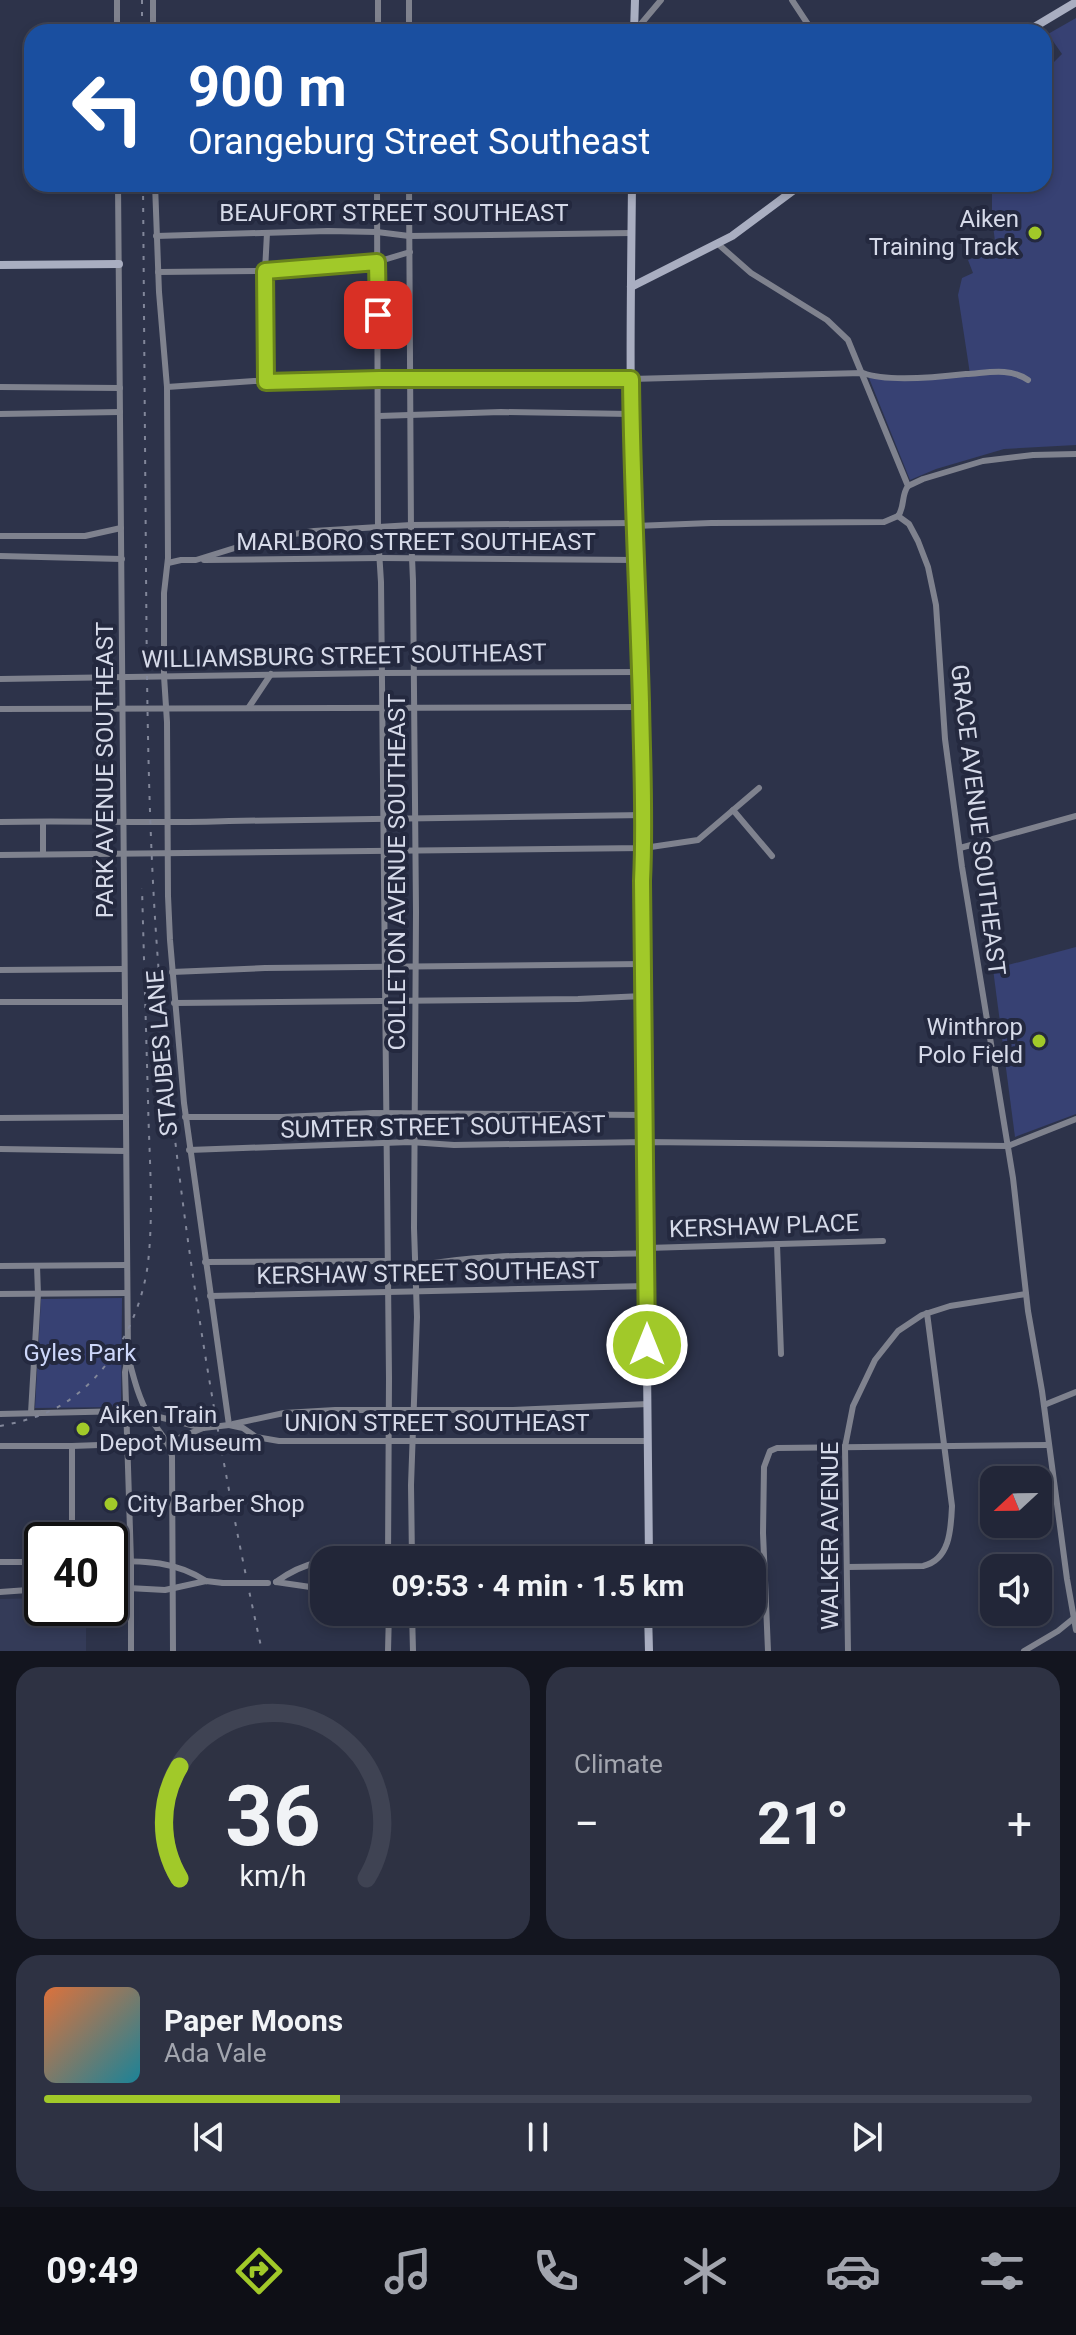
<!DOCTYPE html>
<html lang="en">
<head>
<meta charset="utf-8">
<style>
	body { margin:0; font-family:Roboto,sans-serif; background:#2e3243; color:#f1f3f6; height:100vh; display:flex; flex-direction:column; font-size:30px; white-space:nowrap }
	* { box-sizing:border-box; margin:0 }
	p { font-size:26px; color:#a2a5ae }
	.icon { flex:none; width:44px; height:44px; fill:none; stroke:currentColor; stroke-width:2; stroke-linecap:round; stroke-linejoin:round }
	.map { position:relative; height:1651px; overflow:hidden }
	.drawer { display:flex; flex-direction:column; gap:16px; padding:16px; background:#13151f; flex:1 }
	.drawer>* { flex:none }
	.top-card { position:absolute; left:24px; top:24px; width:1028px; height:168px; border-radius:24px; box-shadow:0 4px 12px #0003,0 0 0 2px #3f4353; background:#1a4fa0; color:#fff; overflow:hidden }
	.needle { width:52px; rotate:248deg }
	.tools { position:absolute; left:980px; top:1466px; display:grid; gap:16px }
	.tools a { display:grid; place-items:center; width:72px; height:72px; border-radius:16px; background:#222638; box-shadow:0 4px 12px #0003,0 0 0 2px #3f4353; font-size:40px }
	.speed { position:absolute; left:24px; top:1522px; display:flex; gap:16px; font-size:40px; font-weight:700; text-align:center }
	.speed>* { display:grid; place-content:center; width:104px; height:104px; border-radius:50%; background:#222638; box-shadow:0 4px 12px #0003,0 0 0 2px #3f4353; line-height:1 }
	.speed .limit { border:4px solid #111; border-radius:12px; background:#fff; color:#111 }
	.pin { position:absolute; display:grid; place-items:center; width:68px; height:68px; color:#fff; margin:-34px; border-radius:16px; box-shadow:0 4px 12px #0006 }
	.me { position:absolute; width:88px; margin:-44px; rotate:0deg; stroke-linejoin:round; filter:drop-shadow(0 0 6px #0008) }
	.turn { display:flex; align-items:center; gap:28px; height:168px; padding:0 32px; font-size:36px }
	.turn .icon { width:104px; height:104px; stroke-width:2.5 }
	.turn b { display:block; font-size:56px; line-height:68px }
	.big { font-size:60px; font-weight:700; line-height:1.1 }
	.drawer .tile { flex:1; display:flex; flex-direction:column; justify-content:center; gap:12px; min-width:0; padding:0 28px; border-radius:24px; background:#2e3243 }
	.drawer .dial { align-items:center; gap:0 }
	.dial svg { height:208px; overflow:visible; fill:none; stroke:#3f4353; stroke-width:7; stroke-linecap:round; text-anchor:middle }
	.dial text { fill:#f1f3f6; stroke:none }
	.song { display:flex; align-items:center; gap:24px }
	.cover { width:96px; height:96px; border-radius:12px; background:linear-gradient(135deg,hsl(20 70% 55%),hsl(190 70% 35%)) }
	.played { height:8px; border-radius:4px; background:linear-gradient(90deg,#a1c929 30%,#3f4353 30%) }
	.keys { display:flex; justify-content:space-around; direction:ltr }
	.heat { display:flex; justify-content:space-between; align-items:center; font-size:44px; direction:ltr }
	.drawer .tiles { flex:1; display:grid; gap:16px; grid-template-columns:1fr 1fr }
	.tile:last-child { grid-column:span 2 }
	.trip { position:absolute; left:310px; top:1546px; width:456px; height:80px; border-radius:24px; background:#222638; box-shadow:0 4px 12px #0003,0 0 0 2px #3f4353; font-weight:700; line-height:80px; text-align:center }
	.dock { display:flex; height:128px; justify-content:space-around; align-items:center; background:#0e0f16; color:#a2a5ae }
	.dock .icon { width:56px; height:56px }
	.dock .selected { color:#a1c929 }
	.dock b { font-size:36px; color:#f1f3f6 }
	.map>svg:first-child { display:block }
	.built { fill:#343b58 }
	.green { fill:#374173 }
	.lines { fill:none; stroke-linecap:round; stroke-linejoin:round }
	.street { stroke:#7f828e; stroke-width:6 }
	.secondary { stroke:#a9aec1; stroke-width:8 }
	.rail { stroke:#82879a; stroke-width:2; stroke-dasharray:4 8; stroke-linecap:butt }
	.street-bridge { stroke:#7f828e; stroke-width:6 }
	.route-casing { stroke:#69831b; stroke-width:20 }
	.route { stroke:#a1c929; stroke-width:14 }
	.poi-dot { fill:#a1c929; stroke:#24293f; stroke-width:3 }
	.labels { text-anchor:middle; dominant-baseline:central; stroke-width:8; stroke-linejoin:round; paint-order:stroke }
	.street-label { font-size:24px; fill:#d6dae9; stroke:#24293f }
	.poi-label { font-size:24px; fill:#d6dae9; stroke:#24293f; text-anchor:end }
	.park-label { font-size:24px; fill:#cdd7fa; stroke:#24293f }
</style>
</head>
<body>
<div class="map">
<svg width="1076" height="1651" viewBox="0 0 1076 1651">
	<rect width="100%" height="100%" fill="#2d334a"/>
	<path class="built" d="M 42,1598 L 42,1608 L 86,1608 L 86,1651 L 0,1651 L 0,1599 Z"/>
	<g class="green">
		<path d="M 1076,18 L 1076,445 L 1004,449 L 936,469 L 910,480 L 869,378 L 970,374 L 958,295 L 962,278 L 973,273 L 968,260 L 996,249 L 992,218 L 992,184 L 1044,184 L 1044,72 L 1062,54 L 1048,34 Z"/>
		<path d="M 1076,947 L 1076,1114 L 1015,1137 L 993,969 Z"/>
		<path d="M 122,1298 L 121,1407 L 35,1408 L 41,1299 Z"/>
	</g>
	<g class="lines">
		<g class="street">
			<path d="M 117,0 L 117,32"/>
			<path d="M 792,0 L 813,32"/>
			<path d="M 635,31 L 661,0"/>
			<path d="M 153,32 L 153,0"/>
			<path d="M 378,32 L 378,0"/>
			<path d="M 409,32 L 409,0"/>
			<path d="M 118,184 L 128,1356 L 125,1372 L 131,1562 L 131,1651"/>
			<path d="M 155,184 L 159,292 L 167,387 L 168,558 L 164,593 L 164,676 L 167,722 L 168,896 L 170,940 L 184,1103 L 229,1425"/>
			<path d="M 377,184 L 378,535 L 381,582 L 389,1378 L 388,1560"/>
			<path d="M 409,184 L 411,534 L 413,581 L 416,912 L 414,1228 L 417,1317 L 411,1485 L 412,1560"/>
			<path d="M 156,236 L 328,231 L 377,232 L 409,236 L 632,233"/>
			<path d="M 718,244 L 751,273 L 827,320 L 848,340 L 908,486 C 901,495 905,507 898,516"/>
			<path d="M 158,272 L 265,271 L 377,262 L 410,252"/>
			<path d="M 266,382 L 265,271 L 267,233"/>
			<path d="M 0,387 L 120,388"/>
			<path d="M 167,387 L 254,381 L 631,379 L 863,373 C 886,382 940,377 966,374 C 987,373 1009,367 1028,380"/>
			<path d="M 0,414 L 120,412"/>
			<path d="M 379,416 L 501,412 L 631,414"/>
			<path d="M 908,486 L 923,479 L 983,461 L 1033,455 L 1076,454"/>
			<path d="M 898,516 L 909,524 L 918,541 L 928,567 L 936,605 L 945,739 L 962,867 L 1013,1178 L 1028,1311 L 1042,1391 L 1067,1579 L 1076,1630"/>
			<path d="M 635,526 L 711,523 L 884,522 L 898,516"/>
			<path d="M 0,536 L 85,536 L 121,528"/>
			<path d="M 0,556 L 122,559"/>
			<path d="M 204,560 L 380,558 L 636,560"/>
			<path d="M 168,563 L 181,560 L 196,560 L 267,538 L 314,531 L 411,525 L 634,523"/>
			<path d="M 0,679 L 381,673 L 640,672"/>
			<path d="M 249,707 L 271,674"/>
			<path d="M 0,709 L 641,707"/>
			<path d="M 733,810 L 772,856"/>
			<path d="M 0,822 C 76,820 153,824 229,821 L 645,815"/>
			<path d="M 43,823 L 43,854"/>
			<path d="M 960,848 L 1076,816"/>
			<path d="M 0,855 L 644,848 L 698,840 L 759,788"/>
			<path d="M 0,970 L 124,969"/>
			<path d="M 172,972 L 265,968 L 643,964"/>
			<path d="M 0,1002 L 124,1002"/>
			<path d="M 174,1003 L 578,999 L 643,996"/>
			<path d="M 185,1117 L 283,1117 L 373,1113 L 645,1115"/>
			<path d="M 0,1118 L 126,1117"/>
			<path d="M 0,1149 L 126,1151"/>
			<path d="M 189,1150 L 410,1142 L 454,1145 L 645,1142 L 1008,1146 L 1076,1119"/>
			<path d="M 777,1244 L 781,1354"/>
			<path d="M 647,1248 L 883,1241"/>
			<path d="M 205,1262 L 387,1261"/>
			<path d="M 0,1266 L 127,1265"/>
			<path d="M 416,1266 C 487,1252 573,1256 647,1253"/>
			<path d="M 0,1294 L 127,1293"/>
			<path d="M 210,1296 L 647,1286"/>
			<path d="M 129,1360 C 134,1379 139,1399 149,1416 C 157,1430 169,1441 172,1456 L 173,1651"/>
			<path d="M 1044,1405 L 1076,1392"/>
			<path d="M 31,1413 L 38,1294 L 37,1266"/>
			<path d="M 0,1414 L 127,1411 L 147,1414 L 203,1428"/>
			<path d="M 233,1424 L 284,1413 L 335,1410 L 513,1410 L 648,1404"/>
			<path d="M 229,1425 L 243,1428 L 256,1437 L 279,1441 L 648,1441"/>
			<path d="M 0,1446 L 72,1446 L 154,1443 L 179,1438 L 203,1428"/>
			<path d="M 72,1540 L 72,1446"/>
			<path d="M 388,1554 L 649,1557"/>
			<path d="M 110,1561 C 146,1561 175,1561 206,1581"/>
			<path d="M 0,1562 L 42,1562"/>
			<path d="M 33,1562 L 33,1590"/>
			<path d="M 847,1567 L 923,1566 C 950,1560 951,1529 952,1506 L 927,1313"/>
			<path d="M 276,1582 C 312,1555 345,1559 388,1556"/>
			<path d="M 276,1582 L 324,1589"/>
			<path d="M 110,1587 L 165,1590 L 206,1581 L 223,1583"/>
			<path d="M 0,1592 L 42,1589"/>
			<path d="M 412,1612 L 413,1651"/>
			<path d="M 388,1651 L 389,1612"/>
			<path d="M 768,1651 L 763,1533 L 764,1467 L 770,1451 L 777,1448 L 1049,1445"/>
			<path d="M 848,1651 L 845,1447 L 853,1406 L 875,1360 L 898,1331 L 922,1315 L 950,1306 L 1026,1294"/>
			<path d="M 1024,1651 L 1058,1631 L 1074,1618"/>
		</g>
		<g class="secondary">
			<path d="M 634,32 L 635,0"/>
			<path d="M 1026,32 L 1076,2"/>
			<path d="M 632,184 C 631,287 629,390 633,493 C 637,622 647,751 642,881 L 649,1560"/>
			<path d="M 0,265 L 119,264"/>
			<path d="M 631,287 L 732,236 L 802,184"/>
			<path d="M 648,1612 L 649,1651"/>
		</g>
		<g class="rail">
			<path d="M 142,0 L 142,32"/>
			<path d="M 143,184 C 144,313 145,441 146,570 C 147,696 148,822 157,948 C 174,1185 211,1419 262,1651"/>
			<path d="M 0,1426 C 21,1422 44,1416 63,1404 C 110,1375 141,1318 148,1263 C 154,1210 149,1154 148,1100 C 146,1029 144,959 142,888"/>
		</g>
		<g class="street-bridge">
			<path d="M 203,1428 L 229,1425"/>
			<path d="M 223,1583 L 268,1583"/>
		</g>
	</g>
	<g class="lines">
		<g class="route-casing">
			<path id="route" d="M 378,315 L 377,262 L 265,271 L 266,382 L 379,379 L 631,379 C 632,487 638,595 641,703 C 642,763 645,820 642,881 L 647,1345"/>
		</g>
		<use href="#route" class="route"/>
	</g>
	<g class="poi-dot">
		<circle cx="1035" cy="233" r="8"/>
		<circle cx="1039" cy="1041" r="8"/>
		<circle cx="83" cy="1429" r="8"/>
		<circle cx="111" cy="1504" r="8"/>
	</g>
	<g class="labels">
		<g class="street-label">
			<text x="394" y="213">BEAUFORT STREET SOUTHEAST</text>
			<text x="416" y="542">MARLBORO STREET SOUTHEAST</text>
			<text transform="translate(344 656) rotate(-1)">WILLIAMSBURG STREET SOUTHEAST</text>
			<text transform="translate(105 770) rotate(-90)">PARK AVENUE SOUTHEAST</text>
			<text transform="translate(978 820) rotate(83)">GRACE AVENUE SOUTHEAST</text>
			<text transform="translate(397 872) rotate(-90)">COLLETON AVENUE SOUTHEAST</text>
			<text transform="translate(162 1053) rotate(-95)">STAUBES LANE</text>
			<text transform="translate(443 1127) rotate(-1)">SUMTER STREET SOUTHEAST</text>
			<text transform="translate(764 1226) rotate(-2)">KERSHAW PLACE</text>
			<text transform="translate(428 1273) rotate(-1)">KERSHAW STREET SOUTHEAST</text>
			<text x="437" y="1423">UNION STREET SOUTHEAST</text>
			<text transform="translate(830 1536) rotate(-90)">WALKER AVENUE</text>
		</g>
		<g class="poi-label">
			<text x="1019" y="219">Aiken<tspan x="1019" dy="28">Training Track</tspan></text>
			<text x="1023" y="1027">Winthrop<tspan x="1023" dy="28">Polo Field</tspan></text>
			<text x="99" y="1415" text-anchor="start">Aiken Train<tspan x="99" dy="28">Depot Museum</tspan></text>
			<text x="127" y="1504" text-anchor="start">City Barber Shop</text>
		</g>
		<g class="park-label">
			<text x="80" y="1353">Gyles Park</text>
		</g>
	</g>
</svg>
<div class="tools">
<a><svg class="needle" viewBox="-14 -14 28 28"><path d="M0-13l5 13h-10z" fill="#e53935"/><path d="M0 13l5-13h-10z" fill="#a2a5ae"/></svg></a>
<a><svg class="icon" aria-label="sound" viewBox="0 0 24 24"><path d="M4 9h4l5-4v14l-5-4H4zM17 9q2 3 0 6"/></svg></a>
</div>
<div class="speed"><div class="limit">40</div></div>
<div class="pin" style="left:378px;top:315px;background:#d93025"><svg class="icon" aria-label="arrive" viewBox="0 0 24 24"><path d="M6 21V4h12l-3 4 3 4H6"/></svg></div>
<svg class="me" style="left:647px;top:1345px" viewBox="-20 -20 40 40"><circle r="17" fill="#a1c929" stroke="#fff" stroke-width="3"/><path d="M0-11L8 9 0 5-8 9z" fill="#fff"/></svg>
<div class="trip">09:53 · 4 min · 1.5 km</div>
<div class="top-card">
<div class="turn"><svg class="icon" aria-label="left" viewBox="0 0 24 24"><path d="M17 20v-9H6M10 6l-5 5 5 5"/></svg><div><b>900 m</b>Orangeburg Street Southeast</div></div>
</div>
</div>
<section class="drawer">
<div class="tiles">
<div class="tile dial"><svg viewBox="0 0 100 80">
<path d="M14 69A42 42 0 1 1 86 69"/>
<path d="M14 69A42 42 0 0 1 14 26" stroke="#a1c929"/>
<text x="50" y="56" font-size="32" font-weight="700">36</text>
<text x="50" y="72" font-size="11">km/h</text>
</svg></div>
<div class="tile"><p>Climate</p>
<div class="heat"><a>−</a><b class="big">21°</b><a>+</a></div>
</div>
<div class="tile">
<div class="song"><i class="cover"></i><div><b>Paper Moons</b><p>Ada Vale</p></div></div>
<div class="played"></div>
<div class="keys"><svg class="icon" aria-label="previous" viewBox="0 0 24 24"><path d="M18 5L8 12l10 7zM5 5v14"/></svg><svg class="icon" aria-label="pause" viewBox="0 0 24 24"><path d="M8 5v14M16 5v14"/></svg><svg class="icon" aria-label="next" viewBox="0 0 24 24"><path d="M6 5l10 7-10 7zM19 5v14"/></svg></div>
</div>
</div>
</section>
<nav class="dock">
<b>09:49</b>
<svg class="icon selected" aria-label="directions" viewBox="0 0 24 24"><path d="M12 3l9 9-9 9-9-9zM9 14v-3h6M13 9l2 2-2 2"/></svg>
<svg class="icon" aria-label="music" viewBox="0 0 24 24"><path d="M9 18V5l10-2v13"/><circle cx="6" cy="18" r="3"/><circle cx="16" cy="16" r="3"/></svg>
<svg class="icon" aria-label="phone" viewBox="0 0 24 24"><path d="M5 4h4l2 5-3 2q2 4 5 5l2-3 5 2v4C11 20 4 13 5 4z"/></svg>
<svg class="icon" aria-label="climate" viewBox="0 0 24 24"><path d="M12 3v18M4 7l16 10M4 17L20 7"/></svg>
<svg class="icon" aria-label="car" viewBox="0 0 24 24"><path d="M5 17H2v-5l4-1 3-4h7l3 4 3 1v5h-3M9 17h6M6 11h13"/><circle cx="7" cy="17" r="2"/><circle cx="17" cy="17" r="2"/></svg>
<svg class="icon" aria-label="filters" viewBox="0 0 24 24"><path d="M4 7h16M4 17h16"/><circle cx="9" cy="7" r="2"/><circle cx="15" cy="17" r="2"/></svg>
</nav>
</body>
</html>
